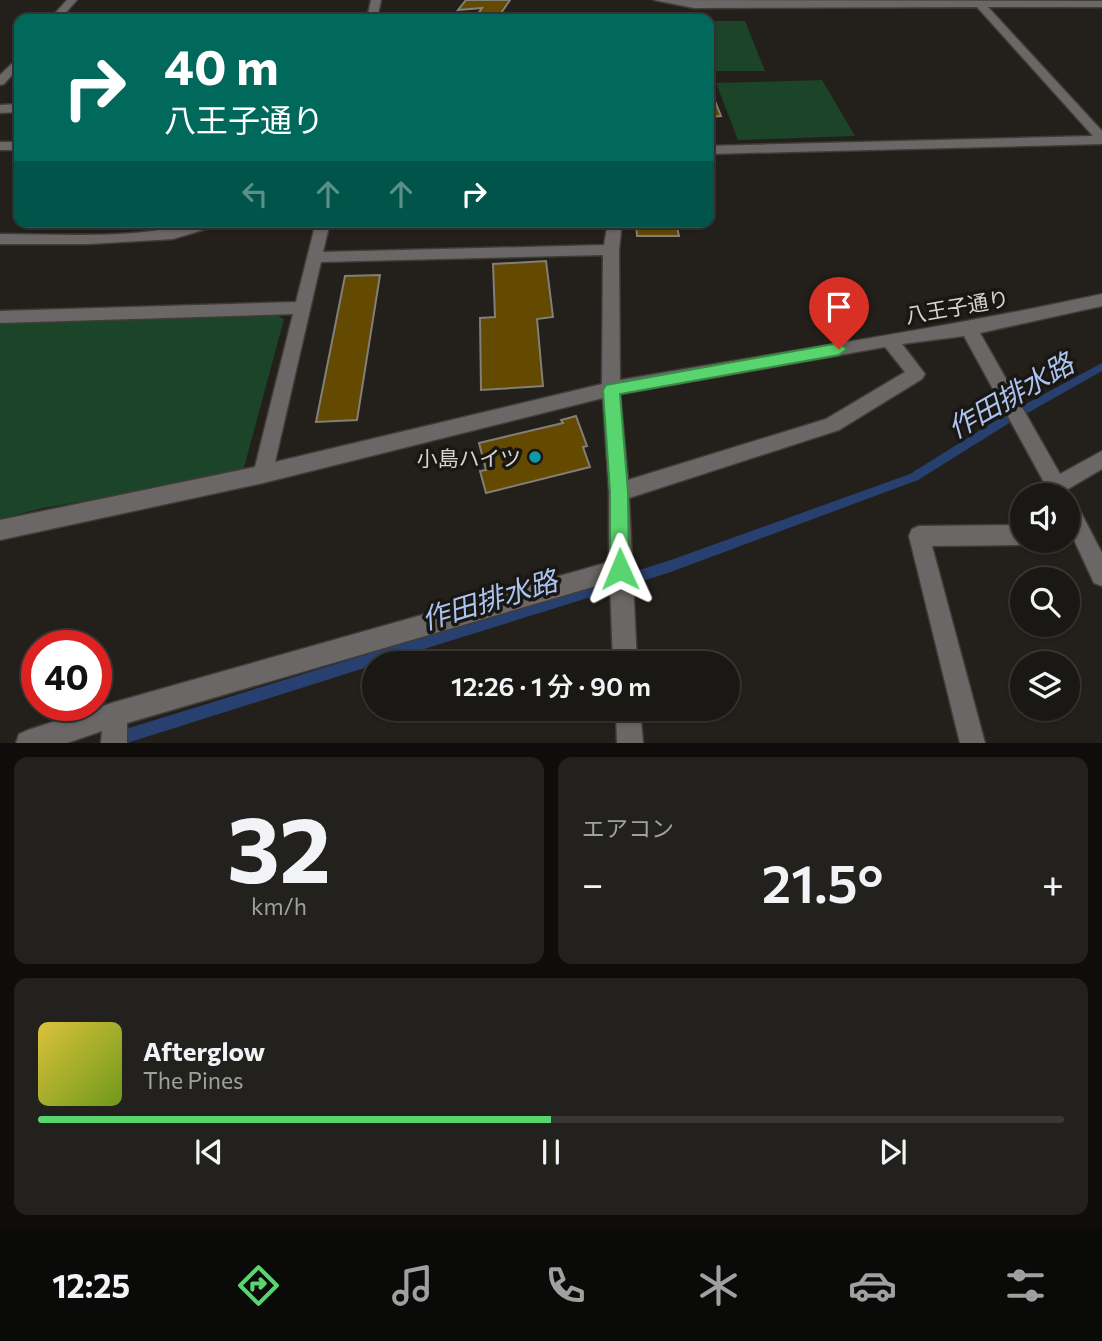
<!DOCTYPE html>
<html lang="ja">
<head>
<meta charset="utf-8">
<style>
	body { margin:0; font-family:Commissioner,"Noto Sans JP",sans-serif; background:#23211d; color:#f1f3f6; height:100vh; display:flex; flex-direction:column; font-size:26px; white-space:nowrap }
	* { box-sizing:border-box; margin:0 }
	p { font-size:23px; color:#9fa0a0 }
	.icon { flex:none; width:38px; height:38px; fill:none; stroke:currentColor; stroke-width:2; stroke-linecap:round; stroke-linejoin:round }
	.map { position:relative; height:743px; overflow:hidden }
	.panel { display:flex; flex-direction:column; gap:14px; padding:14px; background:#0e0d0b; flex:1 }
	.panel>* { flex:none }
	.hud { position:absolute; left:14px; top:14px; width:700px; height:214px; border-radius:14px; box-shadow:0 2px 5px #0004,0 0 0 2px #383734; background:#00695c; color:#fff; overflow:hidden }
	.buttons { position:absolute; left:1010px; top:483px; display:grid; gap:14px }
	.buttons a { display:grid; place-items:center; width:70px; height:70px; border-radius:50%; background:#1a1814; box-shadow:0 2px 5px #0004,0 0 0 2px #383734; font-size:35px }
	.speed { position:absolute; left:21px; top:630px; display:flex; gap:14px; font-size:35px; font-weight:700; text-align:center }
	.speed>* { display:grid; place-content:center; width:91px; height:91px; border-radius:50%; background:#1a1814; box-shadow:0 2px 5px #0004,0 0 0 2px #383734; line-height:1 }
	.speed .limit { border:10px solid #d22; background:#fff; color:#111 }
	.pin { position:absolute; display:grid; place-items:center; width:60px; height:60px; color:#fff; margin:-72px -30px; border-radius:50% 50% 50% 0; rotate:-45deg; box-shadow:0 0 7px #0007 }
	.pin .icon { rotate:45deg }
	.me { position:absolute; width:77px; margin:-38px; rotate:359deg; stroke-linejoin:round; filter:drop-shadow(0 0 5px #0008) }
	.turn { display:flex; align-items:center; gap:24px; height:147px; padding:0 35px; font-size:32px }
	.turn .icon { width:91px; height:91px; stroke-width:2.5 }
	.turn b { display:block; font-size:49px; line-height:60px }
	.lanes { display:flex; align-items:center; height:66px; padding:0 35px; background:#0003; justify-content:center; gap:35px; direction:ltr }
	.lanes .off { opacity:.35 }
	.big { font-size:52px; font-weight:600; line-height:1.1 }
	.panel .card { flex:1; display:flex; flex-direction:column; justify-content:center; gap:10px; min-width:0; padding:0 24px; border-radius:14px; background:#23211d }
	.panel .dial { align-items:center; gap:0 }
	.dial b { font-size:91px; line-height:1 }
	.song { display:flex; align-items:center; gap:21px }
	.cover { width:84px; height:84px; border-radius:10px; background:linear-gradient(135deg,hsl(50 70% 55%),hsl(80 70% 35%)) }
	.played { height:7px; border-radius:4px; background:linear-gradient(90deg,#59d56f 50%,#383734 50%) }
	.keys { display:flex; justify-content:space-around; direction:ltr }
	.heat { display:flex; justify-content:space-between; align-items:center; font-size:38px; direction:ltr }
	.panel .tiles { flex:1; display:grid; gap:14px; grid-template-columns:1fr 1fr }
	.card:last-child { grid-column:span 2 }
	.trip { position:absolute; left:362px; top:651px; width:378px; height:70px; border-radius:35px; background:#1a1814; box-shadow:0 2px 5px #0004,0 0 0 2px #383734; font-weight:600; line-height:70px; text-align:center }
	.menu { display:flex; height:112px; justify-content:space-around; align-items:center; background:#0a0a08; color:#9fa0a0 }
	.menu .icon { width:49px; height:49px }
	.menu .current { color:#59d56f }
	.menu b { font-size:32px; color:#f1f3f6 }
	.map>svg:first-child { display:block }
	.green { fill:#1b4428 }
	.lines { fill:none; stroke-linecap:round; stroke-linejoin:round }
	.stream { fill:#27406f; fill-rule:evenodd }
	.building { fill:#644900; stroke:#827e78; stroke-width:2 }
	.minor-casing { stroke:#403d38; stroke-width:3 }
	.minor { fill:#6a6766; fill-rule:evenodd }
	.route { fill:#59d56f; stroke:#3a8a48; stroke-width:2 }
	.culture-dot { fill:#0f9aa8; stroke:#1a1712; stroke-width:2.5 }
	.labels { text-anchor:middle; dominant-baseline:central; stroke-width:7; stroke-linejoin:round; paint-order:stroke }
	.street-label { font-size:21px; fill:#d6d4d1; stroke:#1a1712 }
	.poi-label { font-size:21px; fill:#d6d4d1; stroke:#1a1712; text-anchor:end }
	.near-water-label { font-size:28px; font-style:italic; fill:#aac3f1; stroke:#1a1712 }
</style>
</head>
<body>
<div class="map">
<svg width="1102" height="743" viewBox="0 0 1102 743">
	<rect width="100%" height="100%" fill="#23201b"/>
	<g class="green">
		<path d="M 709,21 L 745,21 L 765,71 L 714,71 L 709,54 Z"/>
		<path d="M 822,80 L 855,136 L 738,140 L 716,83 Z"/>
		<path d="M 273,313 L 284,319 L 242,475 L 43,508 L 0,519 L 0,323 Z"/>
	</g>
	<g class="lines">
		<path class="stream" d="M 1102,363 L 1102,371 L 1006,425 L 918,480 L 668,573 L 379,663 L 374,663 L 374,665 L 127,743 L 111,743 L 109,739 L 111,734 L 116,732 L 668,561 L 910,474 L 998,419 Z"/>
	</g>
	<g class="building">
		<path d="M 466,0 L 510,0 L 499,16 L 478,14 L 482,8 L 458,10 Z"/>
		<path d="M 711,91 L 721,116 L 709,117 L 709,92 Z"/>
		<path d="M 636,222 L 676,222 L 679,236 L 637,236 Z"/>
		<path d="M 546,261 L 553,317 L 537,319 L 543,386 L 481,390 L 480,318 L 495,317 L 493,264 Z"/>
		<path d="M 380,275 L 357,420 L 316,422 L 345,276 Z"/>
		<path d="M 576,416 L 587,446 L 583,447 L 590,467 L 486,493 L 480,471 L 486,470 L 479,443 L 563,423 L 561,420 Z"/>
	</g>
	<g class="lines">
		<g class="minor-casing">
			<g id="minor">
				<path d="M 67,0 L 77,0 L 60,19 L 50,19 Z"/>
				<path d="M 371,0 L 381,0 L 377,19 L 367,19 Z"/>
				<path d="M 654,0 L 1102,1 L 1102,7 L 988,7 L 1102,131 L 1102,144 L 709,154 L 709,146 L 1093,136 L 977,7 L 694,8 Z"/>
				<path d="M 19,57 L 19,67 L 4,84 L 0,85 L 0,75 Z"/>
				<path d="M 19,104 L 19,112 L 0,113 L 0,105 Z"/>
				<rect x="0" y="142" width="19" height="8"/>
				<path d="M 197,222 L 221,222 L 219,225 L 173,239 L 89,244 L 0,244 L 0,234 C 64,234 135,240 197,222 Z"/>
				<path d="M 316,222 L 330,222 L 323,252 L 604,245 L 608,222 L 622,222 L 619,250 L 620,380 C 781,352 942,329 1102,294 L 1102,306 L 980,333 L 1060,474 L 1102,451 L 1102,469 L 1068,489 L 1069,498 L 1075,501 L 1102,553 L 1102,586 L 1094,583 L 1068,527 L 1068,495 L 1051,495 L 964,336 L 902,344 L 925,374 L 922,379 L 839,430 L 629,498 L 637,663 L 613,663 L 610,582 L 127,723 L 127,743 L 101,743 L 102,731 L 67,743 L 16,743 L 19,734 L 28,730 L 115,702 L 609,562 L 609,492 L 603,398 L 263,483 L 0,540 L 0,520 L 255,467 L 293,314 L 0,323 L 0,311 L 296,302 ZM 603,255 L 602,384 L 275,462 L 321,262 ZM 885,347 L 905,372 L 826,419 L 628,480 L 620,394 Z"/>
				<path d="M 1022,525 L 1022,541 L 1030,541 L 1022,545 L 932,546 L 985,743 L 960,743 L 909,536 L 912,529 L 919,526 Z"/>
				<path d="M 616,709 L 640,709 L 643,743 L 617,743 Z"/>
			</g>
		</g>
		<use href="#minor" class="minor"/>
	</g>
	<path class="route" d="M 839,343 L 847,349 L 839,355 L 620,394 L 628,492 L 629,569 L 627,576 L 620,579 L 613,576 L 610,569 L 610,492 L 603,390 L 606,385 Z"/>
	<circle class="culture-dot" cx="535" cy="457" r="7"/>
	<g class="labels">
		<g class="street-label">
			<text transform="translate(957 306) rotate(-10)">八王子通り</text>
		</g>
		<g class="poi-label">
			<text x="521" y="457">小島ハイツ</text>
		</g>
		<g class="near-water-label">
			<text transform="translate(1010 395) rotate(-30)">作田排水路</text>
			<text transform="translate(489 599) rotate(-17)">作田排水路</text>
		</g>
	</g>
</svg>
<div class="buttons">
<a><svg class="icon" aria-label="sound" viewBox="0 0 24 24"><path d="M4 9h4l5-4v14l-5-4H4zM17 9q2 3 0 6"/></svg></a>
<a><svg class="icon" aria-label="search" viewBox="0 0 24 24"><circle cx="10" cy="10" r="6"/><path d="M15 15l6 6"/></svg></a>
<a><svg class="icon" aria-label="layers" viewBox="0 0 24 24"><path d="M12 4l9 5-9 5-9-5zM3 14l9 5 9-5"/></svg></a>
</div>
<div class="speed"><div class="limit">40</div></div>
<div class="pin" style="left:839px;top:349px;background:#d93025"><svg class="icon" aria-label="arrive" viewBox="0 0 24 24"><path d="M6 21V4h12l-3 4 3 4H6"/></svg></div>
<svg class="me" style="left:620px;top:569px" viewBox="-20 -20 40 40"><path d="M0-17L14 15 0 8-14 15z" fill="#59d56f" stroke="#fff" stroke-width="4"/></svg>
<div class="trip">12:26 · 1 分 · 90 m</div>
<div class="hud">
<div class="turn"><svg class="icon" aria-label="right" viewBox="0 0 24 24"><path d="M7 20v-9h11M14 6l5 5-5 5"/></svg><div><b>40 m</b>八王子通り</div></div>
<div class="lanes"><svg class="icon off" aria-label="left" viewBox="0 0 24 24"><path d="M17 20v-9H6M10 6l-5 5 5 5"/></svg><svg class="icon off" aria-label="ahead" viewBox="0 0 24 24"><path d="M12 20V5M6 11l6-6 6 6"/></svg><svg class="icon off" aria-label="ahead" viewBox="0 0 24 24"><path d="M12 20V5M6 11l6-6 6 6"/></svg><svg class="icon" aria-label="right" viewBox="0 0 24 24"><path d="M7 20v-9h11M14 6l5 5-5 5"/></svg></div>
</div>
</div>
<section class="panel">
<div class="tiles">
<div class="card dial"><b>32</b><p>km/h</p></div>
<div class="card"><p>エアコン</p>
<div class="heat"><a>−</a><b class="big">21.5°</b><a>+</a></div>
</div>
<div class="card">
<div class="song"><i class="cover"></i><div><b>Afterglow</b><p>The Pines</p></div></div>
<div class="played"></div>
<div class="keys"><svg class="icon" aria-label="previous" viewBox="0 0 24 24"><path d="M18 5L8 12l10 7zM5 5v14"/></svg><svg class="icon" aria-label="pause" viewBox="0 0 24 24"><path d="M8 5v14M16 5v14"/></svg><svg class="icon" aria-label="next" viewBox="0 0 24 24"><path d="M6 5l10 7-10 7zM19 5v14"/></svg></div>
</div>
</div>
</section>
<nav class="menu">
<b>12:25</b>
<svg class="icon current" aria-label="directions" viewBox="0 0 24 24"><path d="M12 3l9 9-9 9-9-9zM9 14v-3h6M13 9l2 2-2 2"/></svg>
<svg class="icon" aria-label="music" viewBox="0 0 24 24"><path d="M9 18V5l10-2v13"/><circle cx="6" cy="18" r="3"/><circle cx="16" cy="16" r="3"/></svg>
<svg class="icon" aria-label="phone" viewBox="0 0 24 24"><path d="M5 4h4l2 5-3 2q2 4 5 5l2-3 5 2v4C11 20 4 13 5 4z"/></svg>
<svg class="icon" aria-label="climate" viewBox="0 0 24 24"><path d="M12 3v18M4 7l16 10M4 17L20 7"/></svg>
<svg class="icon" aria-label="car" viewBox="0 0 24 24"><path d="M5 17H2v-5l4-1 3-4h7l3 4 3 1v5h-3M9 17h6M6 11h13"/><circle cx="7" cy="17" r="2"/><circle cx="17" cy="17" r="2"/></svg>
<svg class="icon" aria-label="filters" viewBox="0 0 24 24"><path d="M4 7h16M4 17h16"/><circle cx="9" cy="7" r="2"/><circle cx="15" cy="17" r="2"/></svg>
</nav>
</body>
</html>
